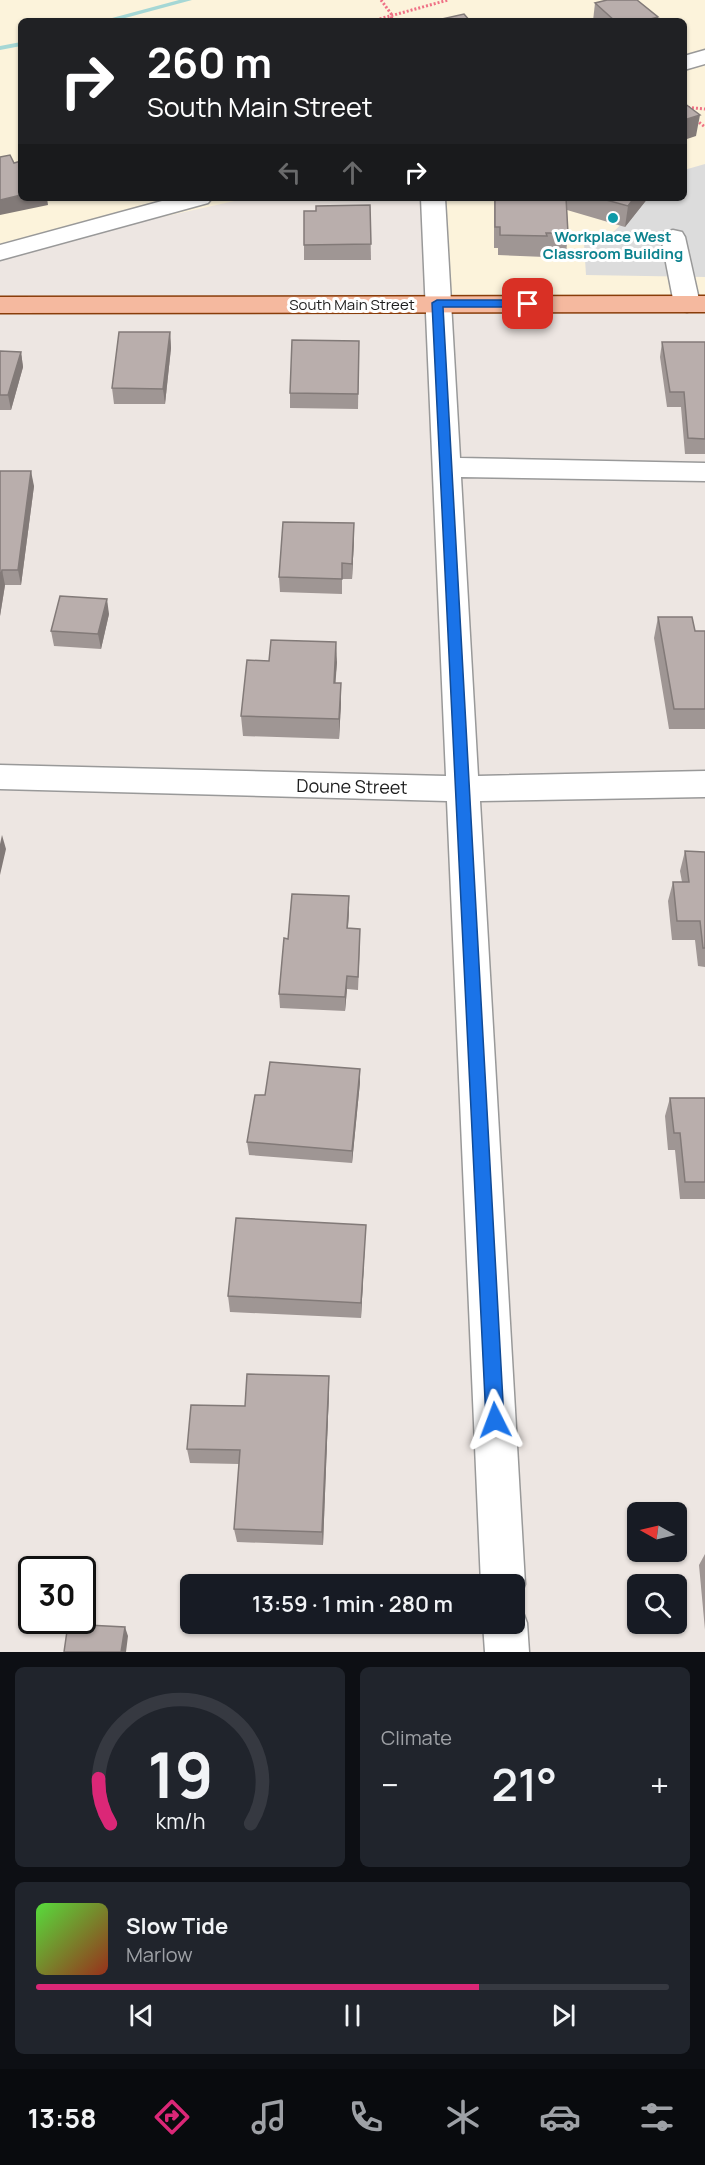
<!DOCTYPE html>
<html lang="en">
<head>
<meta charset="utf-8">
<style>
	body { margin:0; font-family:Manrope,sans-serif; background:#20242c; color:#f1f3f6; height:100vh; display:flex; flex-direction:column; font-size:22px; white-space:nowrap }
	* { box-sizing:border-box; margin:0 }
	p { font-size:20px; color:#9ea1a6 }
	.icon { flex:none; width:33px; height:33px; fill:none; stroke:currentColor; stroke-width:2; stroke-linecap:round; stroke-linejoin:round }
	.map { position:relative; height:1652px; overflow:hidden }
	.panel { display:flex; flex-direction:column; gap:15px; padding:15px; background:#0d0f14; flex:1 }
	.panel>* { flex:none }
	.top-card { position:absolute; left:18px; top:18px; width:669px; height:183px; border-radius:9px; box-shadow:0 2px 4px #0004; background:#202124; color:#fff; overflow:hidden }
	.needle { width:39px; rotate:278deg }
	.tools { position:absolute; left:627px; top:1502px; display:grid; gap:12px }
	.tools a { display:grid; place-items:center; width:60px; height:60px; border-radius:9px; background:#171b24; box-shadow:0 2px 4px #0004; font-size:30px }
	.speed { position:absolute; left:18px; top:1556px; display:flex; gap:12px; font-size:30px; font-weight:700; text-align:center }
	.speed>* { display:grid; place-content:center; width:78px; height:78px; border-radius:50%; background:#171b24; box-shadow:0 2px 4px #0004; line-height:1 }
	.speed .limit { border:3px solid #111; border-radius:9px; background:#fff; color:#111 }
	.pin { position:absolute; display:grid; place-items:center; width:51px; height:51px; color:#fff; margin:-26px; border-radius:12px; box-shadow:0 3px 9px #0006 }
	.me { position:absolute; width:66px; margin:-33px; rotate:357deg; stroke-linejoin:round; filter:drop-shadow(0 0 4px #0008) }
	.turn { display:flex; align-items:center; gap:21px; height:126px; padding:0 30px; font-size:27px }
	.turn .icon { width:78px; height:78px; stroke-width:2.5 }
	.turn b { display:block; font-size:42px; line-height:51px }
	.lanes { display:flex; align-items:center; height:57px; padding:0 30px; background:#0003; justify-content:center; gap:30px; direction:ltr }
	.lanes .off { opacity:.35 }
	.big { font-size:45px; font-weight:600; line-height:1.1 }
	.panel .tile { flex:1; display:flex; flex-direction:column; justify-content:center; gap:9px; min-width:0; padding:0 21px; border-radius:9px; background:#20242c }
	.panel .dial { align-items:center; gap:0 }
	.dial svg { height:156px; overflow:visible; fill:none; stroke:#363941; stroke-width:7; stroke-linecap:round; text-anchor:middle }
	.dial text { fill:#f1f3f6; stroke:none }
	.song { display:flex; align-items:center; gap:18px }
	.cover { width:72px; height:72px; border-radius:9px; background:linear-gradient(135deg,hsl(110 70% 55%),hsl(10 70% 35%)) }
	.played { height:6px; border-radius:3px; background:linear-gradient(90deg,#db2777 70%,#363941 70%) }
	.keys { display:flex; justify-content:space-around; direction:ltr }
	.heat { display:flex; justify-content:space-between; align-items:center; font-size:33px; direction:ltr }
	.panel .tiles { flex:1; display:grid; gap:15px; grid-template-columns:1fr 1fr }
	.tile:last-child { grid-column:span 2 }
	.trip { position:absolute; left:180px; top:1574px; width:345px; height:60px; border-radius:9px; background:#171b24; box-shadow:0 2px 4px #0004; font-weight:600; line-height:60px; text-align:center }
	.dock { display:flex; height:96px; justify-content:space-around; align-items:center; background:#090b0e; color:#9ea1a6 }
	.dock .icon { width:42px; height:42px }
	.dock .on { color:#db2777 }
	.dock b { font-size:27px; color:#f1f3f6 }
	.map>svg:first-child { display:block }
	.education { fill:#fcf3db }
	.parking { fill:#dcdcdc }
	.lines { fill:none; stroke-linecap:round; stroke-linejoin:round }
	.stream { fill:#a5d7d5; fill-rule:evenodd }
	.minor-casing { stroke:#999; stroke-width:3 }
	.major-casing { stroke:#893d0a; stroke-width:3 }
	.path { stroke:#ef7085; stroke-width:3; stroke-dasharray:2 2; stroke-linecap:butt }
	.minor { fill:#fff; fill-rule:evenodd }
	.major { fill:#f5b99f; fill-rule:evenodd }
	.wall { fill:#9f9694 }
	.shaded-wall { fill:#827a78 }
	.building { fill:#b9aeac; stroke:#827a78; stroke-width:1.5 }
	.route { fill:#1a73e8; stroke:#114b97; stroke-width:1.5 }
	.culture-dot { fill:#0f9aa8; stroke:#fff; stroke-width:2 }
	.labels { text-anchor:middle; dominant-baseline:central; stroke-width:6; stroke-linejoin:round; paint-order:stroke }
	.far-culture-label { font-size:15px; font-weight:bold; fill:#0d838f; stroke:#fff }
	.far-street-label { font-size:15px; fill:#1c1c1c; stroke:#fff }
	.street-label { font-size:18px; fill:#1c1c1c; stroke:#fff }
</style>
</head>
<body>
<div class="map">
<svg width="705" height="1652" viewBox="0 0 705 1652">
	<rect width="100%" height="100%" fill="#ede6e2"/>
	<path class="education" d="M 0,0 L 705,0 L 705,304 L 437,303 L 433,198 L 684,198 L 684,21 L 21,21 L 21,198 L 248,198 L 0,253 Z"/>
	<path class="parking" d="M 705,164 L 705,277 L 586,275 L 584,243 L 603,242 L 648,198 L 684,198 L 684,170 Z"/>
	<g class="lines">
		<g class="stream">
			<path d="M 179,0 L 192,0 L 114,21 L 101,21 Z"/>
			<path d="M 21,42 L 21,46 L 0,50 L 0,46 Z"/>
		</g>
		<g class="minor-casing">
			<g id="minor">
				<path d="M 705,50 L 705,64 L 684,70 L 684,56 Z"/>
				<path d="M 173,198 L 212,198 L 208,203 L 0,260 L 0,245 Z"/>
				<path d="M 421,198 L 445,198 L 460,458 L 705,463 L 705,481 L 461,477 L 478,776 L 705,771 L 705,797 L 480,801 L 525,1584 L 519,1600 L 514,1601 L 514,1584 L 481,1584 L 447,801 L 0,789 L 0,765 L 446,776 Z"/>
				<path d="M 673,230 L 682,232 L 685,237 L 700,304 L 696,309 L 687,312 L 678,309 L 674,304 L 661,237 L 664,232 Z"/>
				<path d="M 514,1605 L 521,1607 L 527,1623 L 529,1652 L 485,1652 L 483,1623 L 514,1623 Z"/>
			</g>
		</g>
		<g class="major-casing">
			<path id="major" d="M 705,296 L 705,312 L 0,313 L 0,297 Z"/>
		</g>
		<g class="path">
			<path d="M 381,0 L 392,15 L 391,21"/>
			<path d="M 372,21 L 448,0"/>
			<path d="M 684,107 L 705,109"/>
			<path d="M 696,120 L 705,127"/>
		</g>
		<use href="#minor" class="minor"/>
		<use href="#major" class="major"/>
	</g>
	<g class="wall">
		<path d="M 595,3 L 658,17 L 657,21 L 593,21 Z"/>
		<path d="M 494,198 L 648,198 L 625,227 L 567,210 L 568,233 L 566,254 L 545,253 L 545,257 L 498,255 L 498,248 L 494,248 Z"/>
		<path d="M 370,205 L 371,260 L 304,260 L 304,245 L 316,211 Z"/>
		<path d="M 170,332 L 171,348 L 165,404 L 114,404 L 112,388 Z"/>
		<path d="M 359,341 L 358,409 L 290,408 L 290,393 Z"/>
		<path d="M 662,342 L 705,342 L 705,454 L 685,454 L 681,407 L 667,407 L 660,357 Z"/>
		<path d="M 0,351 L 21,352 L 23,367 L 11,410 L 0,410 Z"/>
		<path d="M 0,471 L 34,486 L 21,585 L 5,585 L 0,616 Z"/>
		<path d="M 354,538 L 352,579 L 342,579 L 342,594 L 280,592 L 279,577 Z"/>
		<path d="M 109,614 L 101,649 L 54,646 L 51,631 Z"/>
		<path d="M 658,617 L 695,631 L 705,631 L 705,729 L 669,729 L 654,638 Z"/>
		<path d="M 337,662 L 335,683 L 341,703 L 339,739 L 243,736 L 241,716 Z"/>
		<path d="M 685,851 L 705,852 L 705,967 L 698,966 L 695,940 L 672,940 L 668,901 L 673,882 L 682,882 L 680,871 Z"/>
		<path d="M 349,910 L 348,928 L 360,929 L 360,943 L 358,990 L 347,989 L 345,1011 L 280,1008 L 279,994 L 288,939 Z"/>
		<path d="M 360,1069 L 360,1082 L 352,1163 L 249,1155 L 247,1142 L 265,1095 Z"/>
		<path d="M 670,1098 L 705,1098 L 705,1199 L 680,1199 L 675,1150 L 668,1150 L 665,1116 Z"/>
		<path d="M 365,1241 L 361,1318 L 230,1312 L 228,1296 Z"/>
		<path d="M 329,1376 L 329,1391 L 323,1545 L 237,1542 L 234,1529 L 239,1464 L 190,1463 L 187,1449 L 245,1406 Z"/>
		<path d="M 705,1554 L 705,1630 L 699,1565 Z"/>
	</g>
	<g class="shaded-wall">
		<path d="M 658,17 L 657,21 L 643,21 Z"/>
		<path d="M 700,115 L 696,136 L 684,140 L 684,120 Z"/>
		<path d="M 21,195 L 21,198 L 47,198 L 48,205 L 0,215 L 0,200 Z"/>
		<path d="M 634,198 L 648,198 L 625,227 L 628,206 Z"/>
		<path d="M 170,332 L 171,348 L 165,404 L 163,389 Z"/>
		<path d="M 21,352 L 23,367 L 11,410 L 8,395 Z"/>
		<path d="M 31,471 L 34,486 L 21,585 L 18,570 Z"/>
		<path d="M 354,523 L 354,538 L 352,579 L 352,564 Z"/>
		<path d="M 2,570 L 5,585 L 0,616 L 0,580 Z"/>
		<path d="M 107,599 L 109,614 L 101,649 L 98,634 Z"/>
		<path d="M 336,642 L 337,662 L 334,703 L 334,683 Z"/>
		<path d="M 341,683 L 341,703 L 339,739 L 339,719 Z"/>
		<path d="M 2,835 L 6,849 L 0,875 L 0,844 Z"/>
		<path d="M 349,896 L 349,910 L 347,942 L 347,928 Z"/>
		<path d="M 347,976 L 347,989 L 345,1011 L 345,997 Z"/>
		<path d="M 360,1069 L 360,1082 L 352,1163 L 352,1151 Z"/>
		<path d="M 366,1225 L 365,1241 L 361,1318 L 361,1303 Z"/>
		<path d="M 329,1376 L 329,1391 L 323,1545 L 322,1532 Z"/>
		<path d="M 125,1627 L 128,1636 L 126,1652 L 121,1652 Z"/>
	</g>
	<g class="building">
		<path d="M 607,0 L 637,0 L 658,17 L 643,21 L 615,21 L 595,3 Z"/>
		<path d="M 464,14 L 470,21 L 433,21 Z"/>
		<path d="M 684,103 L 700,115 L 684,120 Z"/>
		<path d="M 10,155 L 14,163 L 21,161 L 21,195 L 0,200 L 0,157 Z"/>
		<path d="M 495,198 L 566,198 L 568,233 L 546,233 L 547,236 L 500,235 L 500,227 L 495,227 Z"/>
		<path d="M 599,198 L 634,198 L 628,206 Z"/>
		<path d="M 370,205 L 371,244 L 304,245 L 304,211 L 316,211 L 316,206 Z"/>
		<path d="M 119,332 L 170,332 L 163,389 L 112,388 Z"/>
		<path d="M 292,340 L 359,341 L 358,394 L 290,393 Z"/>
		<path d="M 662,342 L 705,342 L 705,439 L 688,438 L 684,392 L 670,392 Z"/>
		<path d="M 0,351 L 21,352 L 8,395 L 0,395 Z"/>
		<path d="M 0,471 L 31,471 L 18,570 L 2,570 L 0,580 Z"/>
		<path d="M 283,522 L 354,523 L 352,564 L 342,563 L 342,579 L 279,577 Z"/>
		<path d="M 60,596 L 107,599 L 98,634 L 51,631 Z"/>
		<path d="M 658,617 L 692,617 L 695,631 L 705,631 L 705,709 L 674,709 Z"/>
		<path d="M 271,640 L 336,642 L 334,683 L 341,683 L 339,719 L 241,716 L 247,660 L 269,661 Z"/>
		<path d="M 685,851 L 705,852 L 705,948 L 703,948 L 700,921 L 677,921 L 673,882 L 689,882 Z"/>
		<path d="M 292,894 L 349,896 L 347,928 L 360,929 L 358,977 L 347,976 L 345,997 L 279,994 L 284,938 L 288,939 Z"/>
		<path d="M 270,1062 L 360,1069 L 352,1151 L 247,1142 L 255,1095 L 265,1095 Z"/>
		<path d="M 670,1098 L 705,1098 L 705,1182 L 685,1182 L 680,1133 L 674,1133 Z"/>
		<path d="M 236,1218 L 366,1225 L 361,1303 L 228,1296 Z"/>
		<path d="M 247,1374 L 329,1376 L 322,1532 L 234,1529 L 240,1450 L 187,1449 L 191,1405 L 245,1406 Z"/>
		<path d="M 68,1624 L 125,1627 L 121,1652 L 64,1652 Z"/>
	</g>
	<path class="route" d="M 437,300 L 528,300 L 533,304 L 528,307 L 443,307 L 504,1420 L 501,1426 L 495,1429 L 489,1426 L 486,1420 L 432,303 Z"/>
	<circle class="culture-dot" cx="613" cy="218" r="6"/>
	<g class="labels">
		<g class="far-culture-label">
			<text x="613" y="236">Workplace West<tspan x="613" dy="17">Classroom Building</tspan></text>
		</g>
		<g class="far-street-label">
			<text x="352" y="304">South Main Street</text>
		</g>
		<g class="street-label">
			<text transform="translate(352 786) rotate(1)">Doune Street</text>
		</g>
	</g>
</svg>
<div class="tools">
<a><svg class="needle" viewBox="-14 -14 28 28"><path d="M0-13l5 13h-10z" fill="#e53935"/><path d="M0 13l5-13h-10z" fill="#9ea1a6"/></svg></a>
<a><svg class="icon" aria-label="search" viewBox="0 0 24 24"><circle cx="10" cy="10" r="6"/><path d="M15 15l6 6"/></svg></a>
</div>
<div class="speed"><div class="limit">30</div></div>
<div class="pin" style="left:528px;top:304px;background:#d93025"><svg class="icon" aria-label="arrive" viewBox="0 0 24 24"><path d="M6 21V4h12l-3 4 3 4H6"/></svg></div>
<svg class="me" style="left:495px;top:1420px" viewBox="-20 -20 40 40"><path d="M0-17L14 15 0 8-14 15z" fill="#1a73e8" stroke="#fff" stroke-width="4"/></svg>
<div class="trip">13:59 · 1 min · 280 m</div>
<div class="top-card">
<div class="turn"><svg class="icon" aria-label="right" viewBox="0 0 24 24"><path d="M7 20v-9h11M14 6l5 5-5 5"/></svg><div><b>260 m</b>South Main Street</div></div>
<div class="lanes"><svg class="icon off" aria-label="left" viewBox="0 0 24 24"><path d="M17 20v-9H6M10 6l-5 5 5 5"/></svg><svg class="icon off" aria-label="ahead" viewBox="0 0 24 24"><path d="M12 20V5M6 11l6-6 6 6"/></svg><svg class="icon" aria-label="right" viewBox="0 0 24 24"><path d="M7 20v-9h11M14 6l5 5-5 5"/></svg></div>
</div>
</div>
<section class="panel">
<div class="tiles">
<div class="tile dial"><svg viewBox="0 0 100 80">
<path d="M14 69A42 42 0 1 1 86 69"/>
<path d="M14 69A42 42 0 0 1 8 46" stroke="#db2777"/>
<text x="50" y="56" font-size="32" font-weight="700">19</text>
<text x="50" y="72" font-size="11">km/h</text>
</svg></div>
<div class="tile"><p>Climate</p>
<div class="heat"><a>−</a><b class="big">21°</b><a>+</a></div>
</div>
<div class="tile">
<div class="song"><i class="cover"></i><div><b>Slow Tide</b><p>Marlow</p></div></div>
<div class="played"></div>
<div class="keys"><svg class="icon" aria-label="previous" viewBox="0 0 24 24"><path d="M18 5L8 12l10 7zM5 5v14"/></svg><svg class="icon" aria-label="pause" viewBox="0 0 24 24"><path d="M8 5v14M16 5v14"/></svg><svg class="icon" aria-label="next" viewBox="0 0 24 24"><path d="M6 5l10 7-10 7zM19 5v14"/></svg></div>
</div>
</div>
</section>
<nav class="dock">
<b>13:58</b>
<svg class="icon on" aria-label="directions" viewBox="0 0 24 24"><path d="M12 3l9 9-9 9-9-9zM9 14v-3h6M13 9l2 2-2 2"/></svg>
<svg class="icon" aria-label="music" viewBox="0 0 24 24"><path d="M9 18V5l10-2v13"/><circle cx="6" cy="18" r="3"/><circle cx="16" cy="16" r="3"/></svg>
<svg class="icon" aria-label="phone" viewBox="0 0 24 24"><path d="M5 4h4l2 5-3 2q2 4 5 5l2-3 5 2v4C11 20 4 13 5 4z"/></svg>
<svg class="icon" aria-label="climate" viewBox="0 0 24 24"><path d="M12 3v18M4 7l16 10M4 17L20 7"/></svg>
<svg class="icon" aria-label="car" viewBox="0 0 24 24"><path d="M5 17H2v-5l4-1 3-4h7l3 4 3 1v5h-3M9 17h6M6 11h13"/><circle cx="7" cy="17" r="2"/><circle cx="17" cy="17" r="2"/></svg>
<svg class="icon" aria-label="filters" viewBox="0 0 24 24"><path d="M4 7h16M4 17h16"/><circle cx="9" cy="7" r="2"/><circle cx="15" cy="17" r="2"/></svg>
</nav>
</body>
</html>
